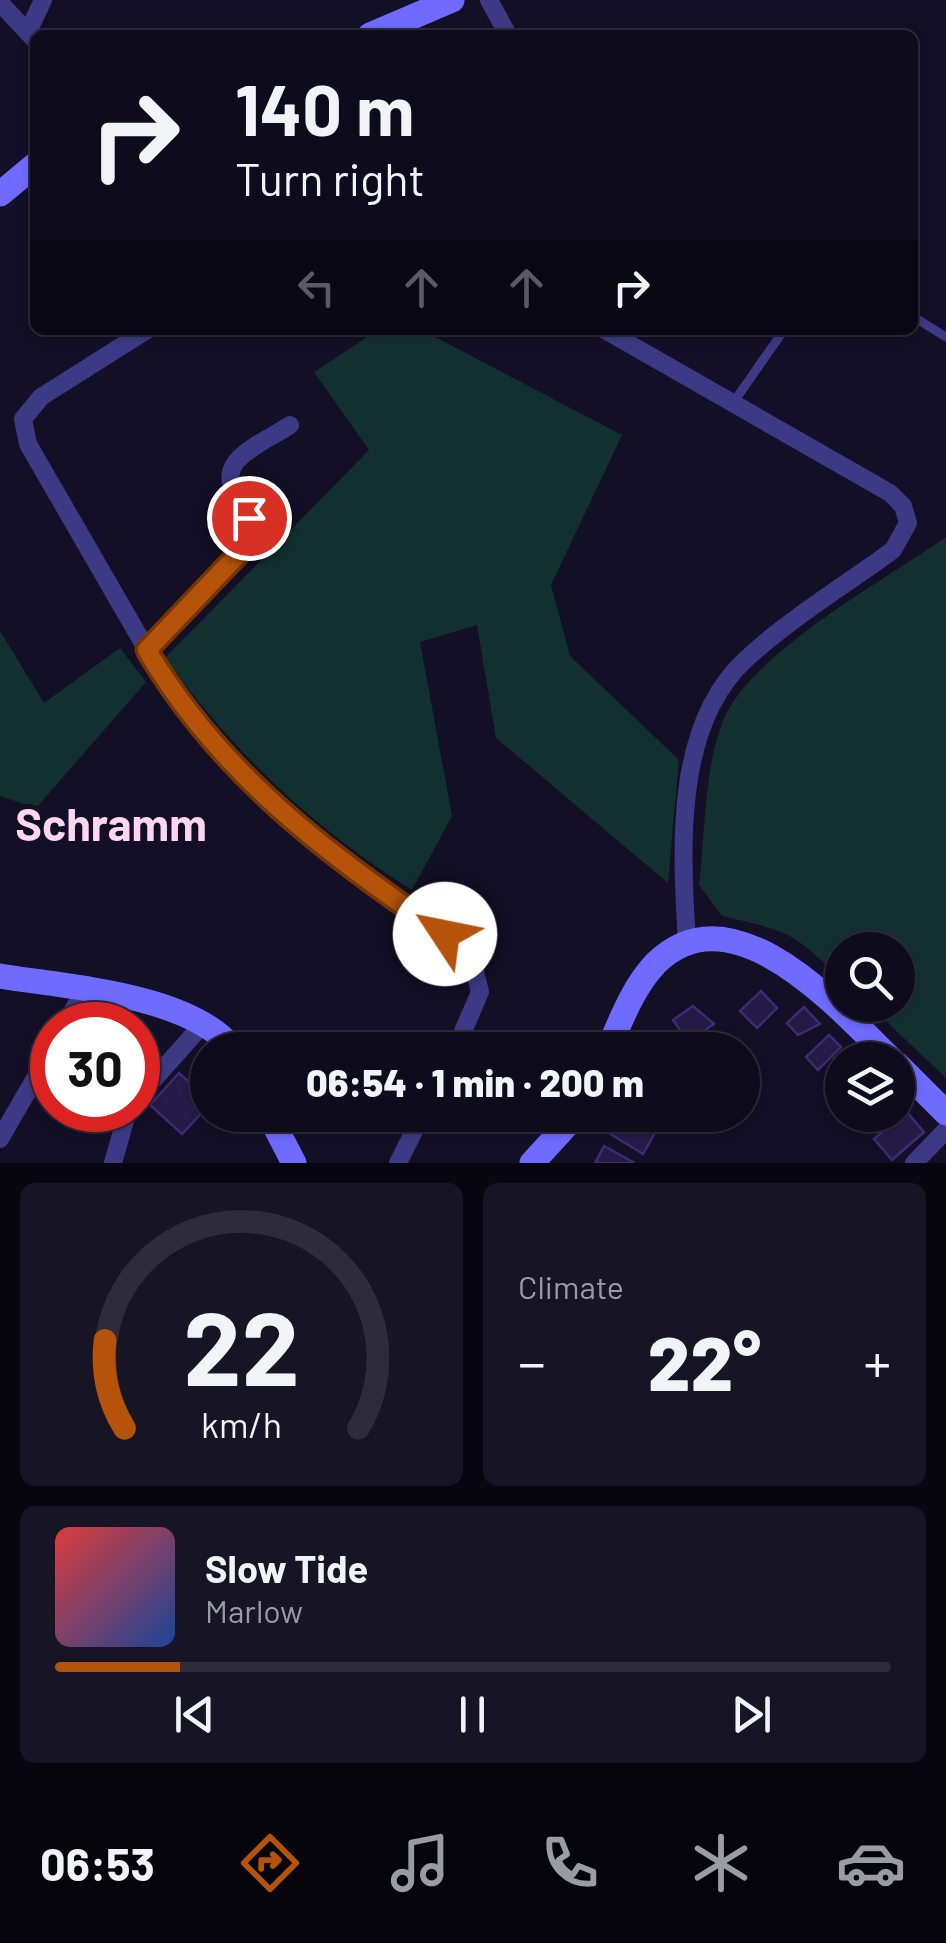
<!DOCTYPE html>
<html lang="en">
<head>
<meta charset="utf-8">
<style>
	body { margin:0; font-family:Barlow,sans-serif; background:#171425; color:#f1f3f6; height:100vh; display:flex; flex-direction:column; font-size:38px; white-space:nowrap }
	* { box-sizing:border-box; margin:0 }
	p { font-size:32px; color:#9b9ba3 }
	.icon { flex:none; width:55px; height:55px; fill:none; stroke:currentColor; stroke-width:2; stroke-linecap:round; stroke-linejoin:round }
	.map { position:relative; height:1163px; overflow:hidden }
	.drawer { display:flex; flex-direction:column; gap:20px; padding:20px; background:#08060f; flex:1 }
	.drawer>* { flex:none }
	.guide { position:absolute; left:30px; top:30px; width:888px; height:305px; border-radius:15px; box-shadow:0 2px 8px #0004,0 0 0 2px #2e2b3b; background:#0e0b1c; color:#f1f3f6; overflow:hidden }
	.buttons { position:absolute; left:825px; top:932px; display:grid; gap:20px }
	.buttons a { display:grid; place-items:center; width:90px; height:90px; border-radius:50%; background:#0e0b1c; box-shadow:0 2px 8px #0004,0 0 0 2px #2e2b3b; font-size:50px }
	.speed { position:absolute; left:30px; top:1002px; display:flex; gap:20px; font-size:50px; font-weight:700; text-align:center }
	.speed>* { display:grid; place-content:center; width:130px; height:130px; border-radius:50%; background:#0e0b1c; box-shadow:0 2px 8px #0004,0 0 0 2px #2e2b3b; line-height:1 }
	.speed .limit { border:15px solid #d22; background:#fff; color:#111 }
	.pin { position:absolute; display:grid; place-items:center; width:85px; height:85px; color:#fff; margin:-42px; border:5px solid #fff; border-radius:50%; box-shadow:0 2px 10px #0007 }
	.me { position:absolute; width:110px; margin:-55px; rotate:304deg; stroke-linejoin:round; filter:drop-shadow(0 0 8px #0008) }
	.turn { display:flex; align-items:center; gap:35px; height:210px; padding:0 40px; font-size:45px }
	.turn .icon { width:130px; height:130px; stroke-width:2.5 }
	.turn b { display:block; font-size:70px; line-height:85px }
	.lanes { display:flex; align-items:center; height:95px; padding:0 40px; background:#0003; justify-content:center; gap:50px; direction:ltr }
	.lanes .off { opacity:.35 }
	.big { font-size:75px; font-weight:800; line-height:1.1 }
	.drawer .tile { flex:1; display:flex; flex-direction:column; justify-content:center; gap:15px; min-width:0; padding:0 35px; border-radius:15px; background:#171425 }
	.drawer .dial { align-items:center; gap:0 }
	.dial svg { height:260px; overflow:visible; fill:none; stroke:#2e2b3b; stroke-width:7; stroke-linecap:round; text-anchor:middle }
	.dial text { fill:#f1f3f6; stroke:none }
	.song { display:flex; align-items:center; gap:30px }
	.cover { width:120px; height:120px; border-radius:15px; background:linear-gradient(135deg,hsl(0 70% 55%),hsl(220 70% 35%)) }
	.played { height:10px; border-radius:5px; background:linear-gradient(90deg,#b45309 15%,#2e2b3b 15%) }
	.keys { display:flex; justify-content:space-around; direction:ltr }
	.heat { display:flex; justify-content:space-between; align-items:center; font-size:55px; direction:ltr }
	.drawer .tiles { flex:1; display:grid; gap:20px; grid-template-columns:1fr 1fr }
	.tile:last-child { grid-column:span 2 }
	.trip { position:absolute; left:190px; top:1032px; width:570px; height:100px; border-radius:50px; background:#0e0b1c; box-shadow:0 2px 8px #0004,0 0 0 2px #2e2b3b; font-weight:800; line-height:100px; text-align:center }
	.tab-bar { display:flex; height:160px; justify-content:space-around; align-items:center; background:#06040b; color:#9b9ba3 }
	.tab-bar .icon { width:70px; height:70px }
	.tab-bar .selected { color:#b45309 }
	.tab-bar b { font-size:45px; color:#f1f3f6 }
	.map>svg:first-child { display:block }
	.green { fill:#12302f }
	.building { fill:#241b47; stroke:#3b2d73; stroke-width:2.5 }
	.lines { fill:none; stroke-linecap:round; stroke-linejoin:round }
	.lane { stroke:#3d3a85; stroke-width:9 }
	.street { stroke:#3d3a85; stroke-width:18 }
	.secondary { stroke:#6f6bff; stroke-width:25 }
	.route-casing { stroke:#753606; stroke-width:25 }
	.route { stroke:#b45309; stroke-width:18 }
	.labels { text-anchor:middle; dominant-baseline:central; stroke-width:10; stroke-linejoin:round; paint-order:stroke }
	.district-label { font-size:45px; font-weight:bold; fill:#ffd6f0; stroke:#130f26 }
</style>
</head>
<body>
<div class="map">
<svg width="946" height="1163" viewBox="0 0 946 1163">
	<rect width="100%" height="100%" fill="#130f26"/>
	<g class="green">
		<path d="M 378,330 L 422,330 L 622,435 L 551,585 L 570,656 L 679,760 L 668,883 L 496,738 L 477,625 L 420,642 L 452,816 L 412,890 C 313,828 233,752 165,658 L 369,450 L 314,372 Z"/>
		<path d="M 946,537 L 946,1078 L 869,1005 L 898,1005 L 898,950 L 842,950 L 842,980 C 791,931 791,932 722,916 L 699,885 C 705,834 704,774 721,726 C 745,655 884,581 946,537 Z"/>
		<path d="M 0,631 L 44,703 L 120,648 L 146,682 L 36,808 L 0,796 Z"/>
	</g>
	<g class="building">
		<path d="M 761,991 L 777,1008 L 757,1028 L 740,1011 Z"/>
		<path d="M 693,1006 L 714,1024 L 688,1042 L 673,1020 Z"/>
		<path d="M 804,1007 L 820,1024 L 798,1035 L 787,1023 Z"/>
		<path d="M 829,1035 L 841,1047 L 818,1070 L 806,1057 Z"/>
		<path d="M 179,1073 L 208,1099 L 208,1106 L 182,1134 L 150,1105 Z"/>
		<path d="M 906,1111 L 924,1132 L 892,1160 L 874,1139 Z"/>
		<path d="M 620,1115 L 629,1115 L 656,1131 L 643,1154 L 609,1133 Z"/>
		<path d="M 604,1146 L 633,1162 L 632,1163 L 595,1163 Z"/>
	</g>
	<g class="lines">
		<g class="lane">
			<path d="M 912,316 L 946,337"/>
			<path d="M 733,403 L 784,330"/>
		</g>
		<g class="street">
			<path d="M 489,0 L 508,35"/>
			<path d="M 0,3 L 35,40"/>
			<path d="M 28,32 L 43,0"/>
			<path d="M 147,330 L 41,397 L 23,419 L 28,444 L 166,683 L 211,743 L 301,829 L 471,956 L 480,992 L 455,1050"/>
			<path d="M 605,330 L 890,493 L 903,506 L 908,523 L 893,550 C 844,586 789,619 745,660 C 672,728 682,855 687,945"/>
			<path d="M 147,650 L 247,545 C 257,516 216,487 236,462 C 248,447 274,436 290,425"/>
			<path d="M 65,1025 L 84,990"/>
			<path d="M 138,1097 L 203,1024"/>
			<path d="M 0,1139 L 52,1049"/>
			<path d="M 113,1163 L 128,1110"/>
			<path d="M 398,1163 L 422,1115"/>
			<path d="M 914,1163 L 946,1130"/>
		</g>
		<g class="secondary">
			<path d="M 370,35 L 452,0"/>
			<path d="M 0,194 L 35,165"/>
			<path d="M 0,976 C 66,987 191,994 234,1050"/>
			<path d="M 608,1050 C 621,1020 633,987 656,963 C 734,887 840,1010 892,1060"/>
			<path d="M 898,1065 L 946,1113"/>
			<path d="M 269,1115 L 294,1163"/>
			<path d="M 532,1163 L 576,1115"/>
		</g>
	</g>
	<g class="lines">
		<g class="route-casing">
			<path id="route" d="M 249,518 L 252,532 L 247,545 L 147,650 C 219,773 329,856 445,934"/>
		</g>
		<use href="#route" class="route"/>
	</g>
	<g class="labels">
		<g class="district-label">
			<text x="111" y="823">Schramm</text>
		</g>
	</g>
</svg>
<div class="buttons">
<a><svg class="icon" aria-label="search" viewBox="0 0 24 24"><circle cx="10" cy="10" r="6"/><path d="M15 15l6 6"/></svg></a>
<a><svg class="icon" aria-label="layers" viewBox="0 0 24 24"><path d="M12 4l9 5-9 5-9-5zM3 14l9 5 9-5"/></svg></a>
</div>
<div class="speed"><div class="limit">30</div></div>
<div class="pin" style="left:249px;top:518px;background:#d93025"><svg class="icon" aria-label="arrive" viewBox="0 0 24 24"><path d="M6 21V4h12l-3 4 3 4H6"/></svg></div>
<svg class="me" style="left:445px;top:934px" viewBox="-20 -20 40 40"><circle r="19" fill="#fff"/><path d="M0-13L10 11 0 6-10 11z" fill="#b45309"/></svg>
<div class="trip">06:54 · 1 min · 200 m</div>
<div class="guide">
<div class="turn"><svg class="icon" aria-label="right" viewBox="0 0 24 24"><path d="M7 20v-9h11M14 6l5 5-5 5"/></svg><div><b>140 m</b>Turn right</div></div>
<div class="lanes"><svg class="icon off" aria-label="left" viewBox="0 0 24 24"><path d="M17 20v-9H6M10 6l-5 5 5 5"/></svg><svg class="icon off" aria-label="ahead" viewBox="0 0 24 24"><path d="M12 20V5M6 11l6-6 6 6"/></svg><svg class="icon off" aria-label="ahead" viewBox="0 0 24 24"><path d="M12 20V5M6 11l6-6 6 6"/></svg><svg class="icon" aria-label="right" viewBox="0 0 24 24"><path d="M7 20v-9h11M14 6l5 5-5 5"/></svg></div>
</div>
</div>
<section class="drawer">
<div class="tiles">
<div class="tile dial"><svg viewBox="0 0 100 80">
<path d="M14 69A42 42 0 1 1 86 69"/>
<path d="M14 69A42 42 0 0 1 8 42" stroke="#b45309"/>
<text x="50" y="56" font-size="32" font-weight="700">22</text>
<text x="50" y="72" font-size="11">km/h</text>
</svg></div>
<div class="tile"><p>Climate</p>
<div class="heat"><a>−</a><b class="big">22°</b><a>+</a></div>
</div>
<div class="tile">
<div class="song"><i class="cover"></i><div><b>Slow Tide</b><p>Marlow</p></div></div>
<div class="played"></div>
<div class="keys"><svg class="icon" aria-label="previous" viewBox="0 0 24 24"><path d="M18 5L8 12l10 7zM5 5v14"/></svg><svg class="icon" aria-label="pause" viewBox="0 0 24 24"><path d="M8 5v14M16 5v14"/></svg><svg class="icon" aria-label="next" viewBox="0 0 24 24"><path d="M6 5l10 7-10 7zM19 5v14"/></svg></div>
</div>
</div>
</section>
<nav class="tab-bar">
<b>06:53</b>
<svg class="icon selected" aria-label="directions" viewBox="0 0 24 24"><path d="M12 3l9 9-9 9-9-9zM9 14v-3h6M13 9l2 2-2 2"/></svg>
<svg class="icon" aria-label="music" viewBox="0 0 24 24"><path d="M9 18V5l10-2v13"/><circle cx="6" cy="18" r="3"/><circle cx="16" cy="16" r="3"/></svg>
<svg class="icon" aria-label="phone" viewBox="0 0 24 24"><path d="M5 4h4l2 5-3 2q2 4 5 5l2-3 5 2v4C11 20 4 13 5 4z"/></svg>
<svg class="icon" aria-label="climate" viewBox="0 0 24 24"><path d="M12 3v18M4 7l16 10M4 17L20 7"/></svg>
<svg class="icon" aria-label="car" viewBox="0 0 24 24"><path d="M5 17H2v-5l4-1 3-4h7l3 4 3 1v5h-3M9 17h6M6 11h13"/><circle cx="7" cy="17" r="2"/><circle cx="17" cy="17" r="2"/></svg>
</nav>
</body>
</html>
